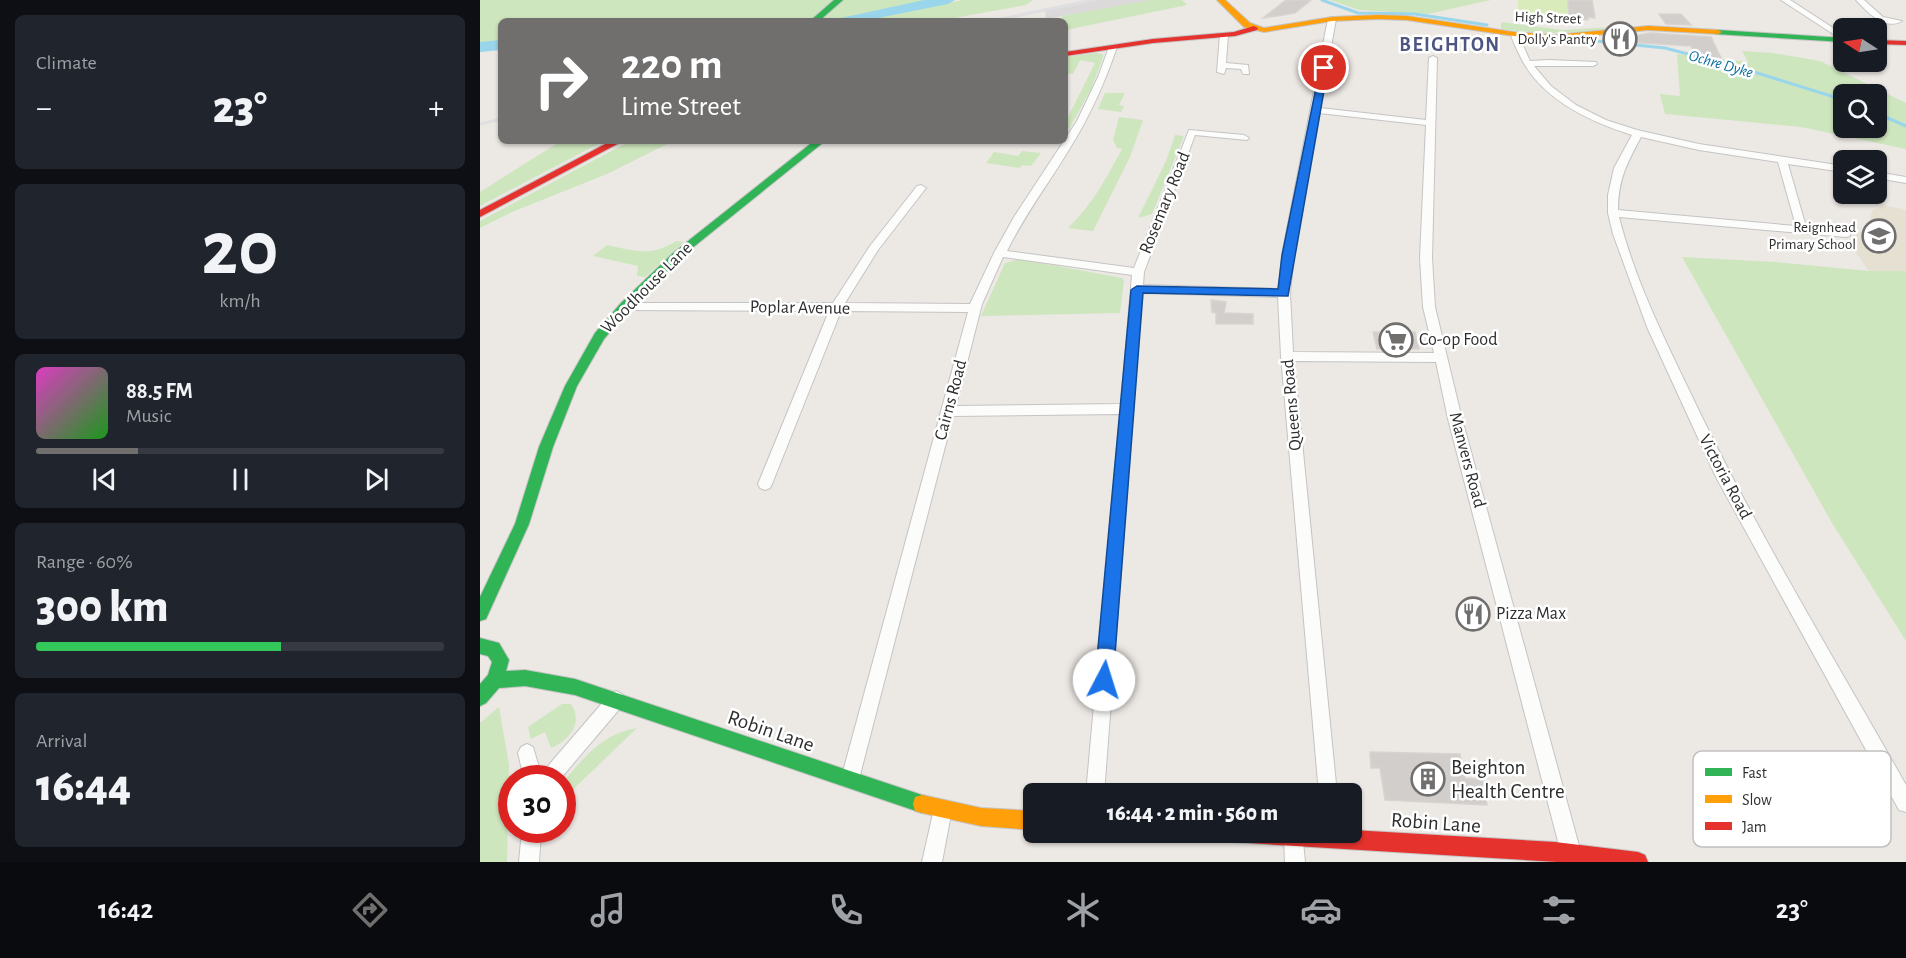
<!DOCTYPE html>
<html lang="en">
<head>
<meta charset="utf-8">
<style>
	body { margin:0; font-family:"Alegreya Sans",sans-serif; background:#20242c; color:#f1f3f6; height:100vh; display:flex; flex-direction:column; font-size:22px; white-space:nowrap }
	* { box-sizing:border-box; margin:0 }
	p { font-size:20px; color:#9ea1a6 }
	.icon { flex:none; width:33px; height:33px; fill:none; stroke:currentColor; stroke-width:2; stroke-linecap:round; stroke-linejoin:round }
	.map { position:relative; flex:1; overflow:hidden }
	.sheet { display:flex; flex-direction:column; gap:15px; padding:15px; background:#0d0f14; width:480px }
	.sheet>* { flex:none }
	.top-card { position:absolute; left:18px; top:18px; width:570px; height:126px; border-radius:9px; box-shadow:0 2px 4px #0004; background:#706f6e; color:#fff; overflow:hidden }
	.needle { width:39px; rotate:282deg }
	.fabs { position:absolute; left:1353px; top:18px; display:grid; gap:12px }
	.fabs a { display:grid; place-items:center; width:54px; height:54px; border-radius:9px; background:#171b24; box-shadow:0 2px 4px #0004; font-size:30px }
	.speed { position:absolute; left:18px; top:765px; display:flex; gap:12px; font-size:30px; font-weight:700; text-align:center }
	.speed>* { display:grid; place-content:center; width:78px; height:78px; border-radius:50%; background:#171b24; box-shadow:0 2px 4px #0004; line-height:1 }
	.speed .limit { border:9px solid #d22; background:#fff; color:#111 }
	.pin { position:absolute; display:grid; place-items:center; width:51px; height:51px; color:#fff; margin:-26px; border:3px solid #fff; border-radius:50%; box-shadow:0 2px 6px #0007 }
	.me { position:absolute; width:66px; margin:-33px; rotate:5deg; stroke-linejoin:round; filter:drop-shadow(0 0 4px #0008) }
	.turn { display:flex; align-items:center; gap:21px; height:126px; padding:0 24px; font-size:27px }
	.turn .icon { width:78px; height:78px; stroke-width:2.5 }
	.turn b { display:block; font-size:42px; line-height:51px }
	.big { font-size:45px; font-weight:800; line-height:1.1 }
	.sheet .widget { flex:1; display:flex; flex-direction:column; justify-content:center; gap:9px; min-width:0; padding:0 21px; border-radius:9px; background:#20242c }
	.sheet .dial { align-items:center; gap:0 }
	.dial b { font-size:78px; line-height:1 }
	.song { display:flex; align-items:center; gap:18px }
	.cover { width:72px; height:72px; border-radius:9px; background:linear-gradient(135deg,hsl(310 70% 55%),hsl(120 70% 35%)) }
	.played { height:6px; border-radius:3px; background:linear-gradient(90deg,#706f6e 25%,#363941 25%) }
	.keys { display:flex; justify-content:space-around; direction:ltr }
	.heat { display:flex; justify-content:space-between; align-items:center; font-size:33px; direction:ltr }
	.charge { height:9px; border-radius:4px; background:linear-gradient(90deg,#34c759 60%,#363941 0) }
	.trip { position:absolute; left:543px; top:783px; width:339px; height:60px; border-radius:9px; background:#171b24; box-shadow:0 2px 4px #0004; font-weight:800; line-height:60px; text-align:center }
	.tabs { display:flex; height:96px; justify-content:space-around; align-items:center; background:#090b0e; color:#9ea1a6 }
	.tabs .icon { width:42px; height:42px }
	.tabs .on { color:#706f6e }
	.tabs b { font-size:27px; color:#f1f3f6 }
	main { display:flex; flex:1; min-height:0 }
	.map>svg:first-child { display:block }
	.industrial { fill:#dcd9db }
	.education { fill:#e6e0d3 }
	.green { fill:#cee6be; fill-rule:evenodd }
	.pitch { fill:#d9eabb }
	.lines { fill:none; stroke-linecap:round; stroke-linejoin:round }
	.stream { stroke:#99d6ec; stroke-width:3 }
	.river { fill:#99d6ec; fill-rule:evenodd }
	.building { fill:#d1cecb; stroke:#d7d4d0; stroke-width:1.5 }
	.street-casing { stroke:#c5c4c5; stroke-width:2 }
	.fast-casing { stroke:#c5c4c5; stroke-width:2 }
	.slow-casing { stroke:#c5c4c5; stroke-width:2 }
	.jam-casing { stroke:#c5c4c5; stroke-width:2 }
	.street { fill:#fcfcfb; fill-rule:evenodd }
	.fast { fill:#30b455; fill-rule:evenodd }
	.slow { fill:#ff9f0a; fill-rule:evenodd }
	.jam { fill:#e5322d; fill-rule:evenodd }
	.rail { stroke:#dfdfe1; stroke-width:3 }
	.route { fill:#1a73e8; stroke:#114b97; stroke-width:1.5 }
	.labels { text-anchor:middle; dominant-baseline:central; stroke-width:5; stroke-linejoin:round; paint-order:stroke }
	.far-street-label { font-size:15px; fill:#2e2e2e; stroke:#fff }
	.far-poi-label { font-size:15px; fill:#2e2e2e; stroke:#fff; text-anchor:end }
	.far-water-label { font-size:16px; font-style:italic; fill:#0d6fa3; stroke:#fff }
	.street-label { font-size:18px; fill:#2e2e2e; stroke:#fff }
	.poi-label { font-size:18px; fill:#2e2e2e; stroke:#fff; text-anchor:start }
	.far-district-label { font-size:20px; font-weight:bold; letter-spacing:1.5px; fill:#4d5680; stroke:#fff }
	.near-street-label { font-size:21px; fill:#2e2e2e; stroke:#fff }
	.near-poi-label { font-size:21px; fill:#2e2e2e; stroke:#fff; text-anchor:start }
	.key { fill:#fff; stroke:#c0c0c0; stroke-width:1.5 }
	.key-label { font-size:16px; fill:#2e2e2e }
</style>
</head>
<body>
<main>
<section class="sheet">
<div class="widget"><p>Climate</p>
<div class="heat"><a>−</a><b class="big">23°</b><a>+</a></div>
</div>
<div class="widget dial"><b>20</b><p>km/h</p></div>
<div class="widget">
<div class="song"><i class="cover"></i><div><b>88.5 FM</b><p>Music</p></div></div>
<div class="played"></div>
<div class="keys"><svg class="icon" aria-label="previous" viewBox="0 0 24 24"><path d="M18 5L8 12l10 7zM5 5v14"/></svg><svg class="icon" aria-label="pause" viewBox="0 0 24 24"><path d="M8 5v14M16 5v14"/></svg><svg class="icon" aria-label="next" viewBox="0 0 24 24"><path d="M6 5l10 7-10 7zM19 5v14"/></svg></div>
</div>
<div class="widget"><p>Range · 60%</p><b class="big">300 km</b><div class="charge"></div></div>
<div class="widget"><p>Arrival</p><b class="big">16:44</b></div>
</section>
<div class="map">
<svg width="1426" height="862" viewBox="0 0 1426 862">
	<rect width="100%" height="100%" fill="#ece8e4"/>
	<path class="industrial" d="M 619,0 L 671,0 L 566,19 L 565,11 Z"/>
	<path class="education" d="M 1403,205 L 1426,210 L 1426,271 L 1389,271 L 1366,239 L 1375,239 L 1370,233 L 1387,232 L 1392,211 Z"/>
	<g class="green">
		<path d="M 0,0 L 445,0 L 445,1 L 351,21 L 21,21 L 21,42 L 0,44 Z"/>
		<path d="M 483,0 L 553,0 L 546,5 L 457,21 L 388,21 L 408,14 Z"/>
		<path d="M 671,0 L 702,0 L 707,5 L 586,30 L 582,16 Z"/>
		<path d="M 850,0 L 1011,0 L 948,14 L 879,10 Z"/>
		<path d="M 1021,22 L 1082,30 L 1132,27 C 1094,35 1059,34 1021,29 Z"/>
		<path d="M 1262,51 L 1293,53 L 1340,61 L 1426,103 L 1426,149 L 1321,127 L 1185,114 L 1180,94 L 1200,96 L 1197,54 L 1268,62 ZM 1364,94 L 1396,94 L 1396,128 L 1364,128 Z"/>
		<path d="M 616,53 L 623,54 L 623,57 L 611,89 L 585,136 L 585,123 L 615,63 L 600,60 L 593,74 L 585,73 L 585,57 Z"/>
		<path d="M 625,93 L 645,93 L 639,105 L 644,106 L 641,112 L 618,109 Z"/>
		<path d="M 639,117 L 663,120 L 650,157 L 613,231 L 588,228 C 612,205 626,179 642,149 L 637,148 L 633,140 Z"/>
		<path d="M 695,135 L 704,136 L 672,214 L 658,218 L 686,161 Z"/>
		<path d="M 81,141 L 124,141 L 0,206 L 0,192 Z"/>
		<path d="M 150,141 L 193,141 L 127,174 L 32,212 L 0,228 L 0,221 Z"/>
		<path d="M 542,151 L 561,153 L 551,166 L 542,165 L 540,168 L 506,163 L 514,152 L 538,156 Z"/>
		<path d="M 196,241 L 204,242 L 165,277 L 157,276 L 158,266 L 113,256 L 127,245 C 154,251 172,257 196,241 Z"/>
		<path d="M 1202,257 L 1295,262 L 1389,271 L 1426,271 L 1426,641 L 1352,523 Z"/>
		<path d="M 540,259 L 642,278 L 644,281 L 640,313 L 501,316 L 525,263 Z"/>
		<path d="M 82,704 L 91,704 C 104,722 89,741 71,748 L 65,732 L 51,739 L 48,727 Z"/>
		<path d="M 19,707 L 29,765 L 27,862 L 0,862 L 0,723 Z"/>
		<path d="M 157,728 L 83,799 L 83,782 C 105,757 122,734 157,728 Z"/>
	</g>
	<path class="pitch" d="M 1038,0 L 1088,0 L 1088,19 L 1038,13 Z"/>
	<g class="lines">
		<g class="stream">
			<path d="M 842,0 L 878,13 L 935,14 L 1007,25"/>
			<path d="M 1116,41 L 1185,48 L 1258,67 L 1364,100"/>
			<path d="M 1396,113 L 1426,126"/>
		</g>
		<g class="river">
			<path d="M 444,0 L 475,0 L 468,4 L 383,21 L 359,21 L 361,18 Z"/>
			<path d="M 21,40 L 21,50 L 0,52 L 0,42 Z"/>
		</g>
	</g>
	<g class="building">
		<path d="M 806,0 L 831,0 L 815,13 L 783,18 Z"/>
		<path d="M 1088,0 L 1112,0 L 1115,18 L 1108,17 L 1108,20 L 1089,18 Z"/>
		<path d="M 1179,14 L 1201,14 L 1211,25 L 1186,24 Z"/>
		<path d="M 1171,33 L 1231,37 L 1241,58 L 1225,57 L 1223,53 L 1214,52 L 1211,46 L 1147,42 L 1147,37 Z"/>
		<path d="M 731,300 L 746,302 L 744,313 L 773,314 L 773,324 L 736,324 L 736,313 L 732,312 Z"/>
		<path d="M 893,332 L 935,332 L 939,349 L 897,349 Z"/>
		<path d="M 981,605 L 1001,606 L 1005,624 L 984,623 Z"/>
		<path d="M 890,752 L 980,754 L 985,778 L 1003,780 L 1007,805 L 905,800 L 900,768 L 891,768 Z"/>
	</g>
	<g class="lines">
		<g class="street-casing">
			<g id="street">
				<path d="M 1301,0 L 1310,0 L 1364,35 L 1364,41 Z"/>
				<path d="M 1376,0 L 1384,0 L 1403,17 L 1422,21 C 1405,31 1387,12 1376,0 Z"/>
				<path d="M 852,17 L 856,19 L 840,108 L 946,120 L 949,58 L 953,56 L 957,58 L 952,258 L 955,307 L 982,419 L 1101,853 L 1098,860 L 1093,862 L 1084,860 L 1081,853 L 968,419 L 956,362 L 814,361 L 857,794 L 839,794 L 801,356 L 798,297 L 662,293 L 624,794 L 606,794 L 640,414 L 473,416 L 379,779 L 377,786 L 370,788 L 363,786 L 361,779 L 488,312 L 361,311 L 292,484 L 290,488 L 285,490 L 280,488 L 278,484 L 349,311 L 145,310 L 141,309 L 139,306 L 141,303 L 353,303 L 390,246 L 437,186 L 441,185 L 446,188 L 398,250 L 365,303 L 490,304 L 514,253 L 534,217 L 597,121 L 618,77 L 629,47 L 633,45 L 637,47 C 625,82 610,116 590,148 C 569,183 545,214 527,251 L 654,268 L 709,130 L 764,135 L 769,138 L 767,140 L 715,135 L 664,272 L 663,285 L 799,289 L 802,255 L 848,19 ZM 839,113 L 946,125 L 940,258 L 943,307 L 954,353 L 813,352 L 810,293 L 814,255 ZM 523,257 L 652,275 L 641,404 L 476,406 L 502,304 Z"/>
				<path d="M 1031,32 L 1038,34 L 1050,61 L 1069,60 L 1116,62 L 1117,64 L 1113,66 L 1054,66 L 1071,86 L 1096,105 L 1126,120 L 1157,130 L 1219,144 L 1364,166 L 1364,172 L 1308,164 L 1326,227 L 1370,232 L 1370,236 L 1366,237 L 1139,217 C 1154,277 1182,334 1209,390 C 1273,526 1352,654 1426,785 L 1426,812 L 1419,810 L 1236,477 L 1167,327 L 1133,234 L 1128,213 L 1128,195 L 1134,168 L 1152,135 C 1107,121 1059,98 1039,54 C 1036,47 1031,39 1031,32 ZM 1161,137 L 1219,150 L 1298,162 L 1316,226 L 1138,210 C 1138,180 1147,163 1161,137 Z"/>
				<path d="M 744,33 L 748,35 L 746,63 L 768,65 L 769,74 L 763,74 L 761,69 L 746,68 L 744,74 L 737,72 L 740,35 Z"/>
				<path d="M 1396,172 L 1426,177 L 1426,183 L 1396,178 Z"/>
				<path d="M 136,691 L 142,694 L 145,700 L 142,706 L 81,778 L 44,778 L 38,753 L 41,747 L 47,744 L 53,747 L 61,774 L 130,694 Z"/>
				<path d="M 463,800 L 470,802 L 472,809 L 462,862 L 442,862 L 454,809 L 456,802 Z"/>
				<path d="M 42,830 L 61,830 L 59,862 L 39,862 Z"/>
				<path d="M 806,832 L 822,832 L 825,862 L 805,862 L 804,837 Z"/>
			</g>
		</g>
		<g class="fast-casing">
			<g id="fast">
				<path d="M 354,0 L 363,0 L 339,21 L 330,21 Z"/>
				<path d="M 1238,30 L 1364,38 L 1364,42 L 1235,34 L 1234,32 Z"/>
				<path d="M 334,141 L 345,141 L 201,257 L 149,309 L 124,339 L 97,386 L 73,447 L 49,524 L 6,619 L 0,621 L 0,597 L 35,524 L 59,447 L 85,386 L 115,333 L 141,303 L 193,253 Z"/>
				<path d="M 0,638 L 19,643 L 29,660 L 26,671 L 45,670 L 95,679 L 442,795 L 449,797 L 451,804 L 449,811 L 442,813 L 95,695 L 45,686 L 19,688 L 6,703 L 0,706 L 0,684 L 8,675 L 12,662 L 8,656 L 0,654 Z"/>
			</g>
		</g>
		<g class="slow-casing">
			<g id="slow">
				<path d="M 737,0 L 745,0 L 770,23 L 784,28 L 852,17 L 898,15 L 927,16 L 1034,32 L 1075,35 L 1168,26 L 1238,30 L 1242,32 L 1238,34 L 1168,30 L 1075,39 L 1034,36 L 927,20 L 898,19 L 852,21 L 784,32 L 764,27 Z"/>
				<path d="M 442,795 L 501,808 L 554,811 L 554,830 L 501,826 L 442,813 L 435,811 L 433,804 L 435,797 Z"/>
			</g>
		</g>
		<g class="jam-casing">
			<g id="jam">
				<path d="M 774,26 L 778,28 L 777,30 L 755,36 L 673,43 L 585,56 L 585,52 L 673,39 L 754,32 Z"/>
				<path d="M 1396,40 L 1426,41 L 1426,45 L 1396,44 Z"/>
				<path d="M 131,141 L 143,141 L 0,217 L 0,210 Z"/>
				<path d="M 872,830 L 1075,842 L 1158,852 L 1165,855 L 1168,862 L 1077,862 L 751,842 L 744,839 L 742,832 L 872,832 Z"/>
			</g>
		</g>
		<use href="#street" class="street"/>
		<use href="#fast" class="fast"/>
		<use href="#slow" class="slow"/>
		<use href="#jam" class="jam"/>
		<g class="rail">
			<path d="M 511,21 L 613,0"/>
			<path d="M 0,124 L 21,119"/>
		</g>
	</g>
	<path class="route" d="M 844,65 L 848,68 L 808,296 L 663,293 L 633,680 L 630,686 L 624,689 L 618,686 L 615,680 L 651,290 L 657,286 L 798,289 L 802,255 L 840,68 Z"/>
	<defs>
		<g id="restaurant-ring" transform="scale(1.725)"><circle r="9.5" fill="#fff" stroke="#706f6e" stroke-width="1.5"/><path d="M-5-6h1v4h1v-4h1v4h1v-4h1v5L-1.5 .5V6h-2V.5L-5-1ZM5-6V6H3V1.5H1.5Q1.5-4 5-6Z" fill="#706f6e"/></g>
		<g id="school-ring" transform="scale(1.725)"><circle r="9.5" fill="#fff" stroke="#706f6e" stroke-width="1.5"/><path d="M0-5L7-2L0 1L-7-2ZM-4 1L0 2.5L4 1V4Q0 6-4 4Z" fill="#706f6e"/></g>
		<g id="supermarket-ring" transform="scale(1.725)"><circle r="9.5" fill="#fff" stroke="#706f6e" stroke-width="1.5"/><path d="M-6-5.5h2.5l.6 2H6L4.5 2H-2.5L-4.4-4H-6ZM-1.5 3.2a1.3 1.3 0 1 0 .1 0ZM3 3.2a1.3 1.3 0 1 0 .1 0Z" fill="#706f6e"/></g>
		<g id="building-ring" transform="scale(1.725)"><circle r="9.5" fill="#fff" stroke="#706f6e" stroke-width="1.5"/><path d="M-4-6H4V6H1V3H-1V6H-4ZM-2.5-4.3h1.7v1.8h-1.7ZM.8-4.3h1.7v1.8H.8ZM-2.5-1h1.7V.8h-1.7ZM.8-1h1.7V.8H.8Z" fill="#706f6e"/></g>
	</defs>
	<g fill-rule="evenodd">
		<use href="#restaurant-ring" x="1140" y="39"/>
		<use href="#school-ring" x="1399" y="236"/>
		<use href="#supermarket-ring" x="916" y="340"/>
		<use href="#restaurant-ring" x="993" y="614"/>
		<use href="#building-ring" x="948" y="779"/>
	</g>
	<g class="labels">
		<g class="far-street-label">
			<text transform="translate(1068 18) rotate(2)">High Street</text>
		</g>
		<g class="far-poi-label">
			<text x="1117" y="39">Dolly's Pantry</text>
			<text x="1376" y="227">Reignhead<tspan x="1376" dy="17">Primary School</tspan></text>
		</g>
		<g class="far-water-label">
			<text transform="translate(1241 64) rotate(16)">Ochre Dyke</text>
		</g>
		<g class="street-label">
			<text transform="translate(685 203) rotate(-68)">Rosemary Road</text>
			<text transform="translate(167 288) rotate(-45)">Woodhouse Lane</text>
			<text transform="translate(320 308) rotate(1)">Poplar Avenue</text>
			<text transform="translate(471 400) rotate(-75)">Cairns Road</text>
			<text transform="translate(812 405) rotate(-95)">Queens Road</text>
			<text transform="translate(987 460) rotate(75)">Manvers Road</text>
			<text transform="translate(1245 477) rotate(62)">Victoria Road</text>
		</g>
		<g class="poi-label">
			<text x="939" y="340">Co-op Food</text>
			<text x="1016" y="614">Pizza Max</text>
		</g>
		<g class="far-district-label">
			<text x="970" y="45">BEIGHTON</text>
		</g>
		<g class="near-street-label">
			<text transform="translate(291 731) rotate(19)">Robin Lane</text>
			<text transform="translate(956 823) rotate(4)">Robin Lane</text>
		</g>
		<g class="near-poi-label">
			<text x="971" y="767">Beighton<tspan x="971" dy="24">Health Centre</tspan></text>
		</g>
	</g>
	<rect x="1213" y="751" width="198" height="96" rx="9" class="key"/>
	<rect x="1225" y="768" width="27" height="8" fill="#30b455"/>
	<rect x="1225" y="795" width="27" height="8" fill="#ff9f0a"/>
	<rect x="1225" y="822" width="27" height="8" fill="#e5322d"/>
	<g class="key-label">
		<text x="1262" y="778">Fast</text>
		<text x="1262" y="805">Slow</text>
		<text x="1262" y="832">Jam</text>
	</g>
</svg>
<div class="fabs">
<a><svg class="needle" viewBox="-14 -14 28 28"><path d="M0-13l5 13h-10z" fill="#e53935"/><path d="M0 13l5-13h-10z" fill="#9ea1a6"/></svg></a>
<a><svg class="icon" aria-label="search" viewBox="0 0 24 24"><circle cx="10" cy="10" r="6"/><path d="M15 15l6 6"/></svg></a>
<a><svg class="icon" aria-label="layers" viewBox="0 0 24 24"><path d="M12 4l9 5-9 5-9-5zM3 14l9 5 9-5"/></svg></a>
</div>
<div class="speed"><div class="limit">30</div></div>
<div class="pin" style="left:844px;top:68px;background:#d93025"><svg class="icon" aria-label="arrive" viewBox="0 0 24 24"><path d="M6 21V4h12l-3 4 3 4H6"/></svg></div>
<svg class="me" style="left:624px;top:680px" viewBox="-20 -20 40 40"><circle r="19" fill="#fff"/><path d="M0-13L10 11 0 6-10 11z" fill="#1a73e8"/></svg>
<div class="trip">16:44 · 2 min · 560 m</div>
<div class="top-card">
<div class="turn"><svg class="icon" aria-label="right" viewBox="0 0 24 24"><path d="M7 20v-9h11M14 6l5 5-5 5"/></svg><div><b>220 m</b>Lime Street</div></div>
</div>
</div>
</main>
<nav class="tabs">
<b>16:42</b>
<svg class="icon on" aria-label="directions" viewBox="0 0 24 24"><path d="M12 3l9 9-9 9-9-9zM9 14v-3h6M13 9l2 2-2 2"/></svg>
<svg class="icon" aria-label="music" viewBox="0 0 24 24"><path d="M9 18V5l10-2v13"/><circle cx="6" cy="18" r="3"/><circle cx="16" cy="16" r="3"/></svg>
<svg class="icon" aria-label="phone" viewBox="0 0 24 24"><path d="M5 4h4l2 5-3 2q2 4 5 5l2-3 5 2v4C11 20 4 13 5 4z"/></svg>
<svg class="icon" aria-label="climate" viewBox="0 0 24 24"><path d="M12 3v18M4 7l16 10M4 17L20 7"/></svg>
<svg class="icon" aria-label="car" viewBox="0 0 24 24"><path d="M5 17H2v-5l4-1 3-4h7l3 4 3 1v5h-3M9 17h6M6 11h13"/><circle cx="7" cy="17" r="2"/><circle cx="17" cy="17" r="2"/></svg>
<svg class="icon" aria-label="filters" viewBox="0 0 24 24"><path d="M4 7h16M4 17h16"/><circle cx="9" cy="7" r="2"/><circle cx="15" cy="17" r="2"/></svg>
<b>23°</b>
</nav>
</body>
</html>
